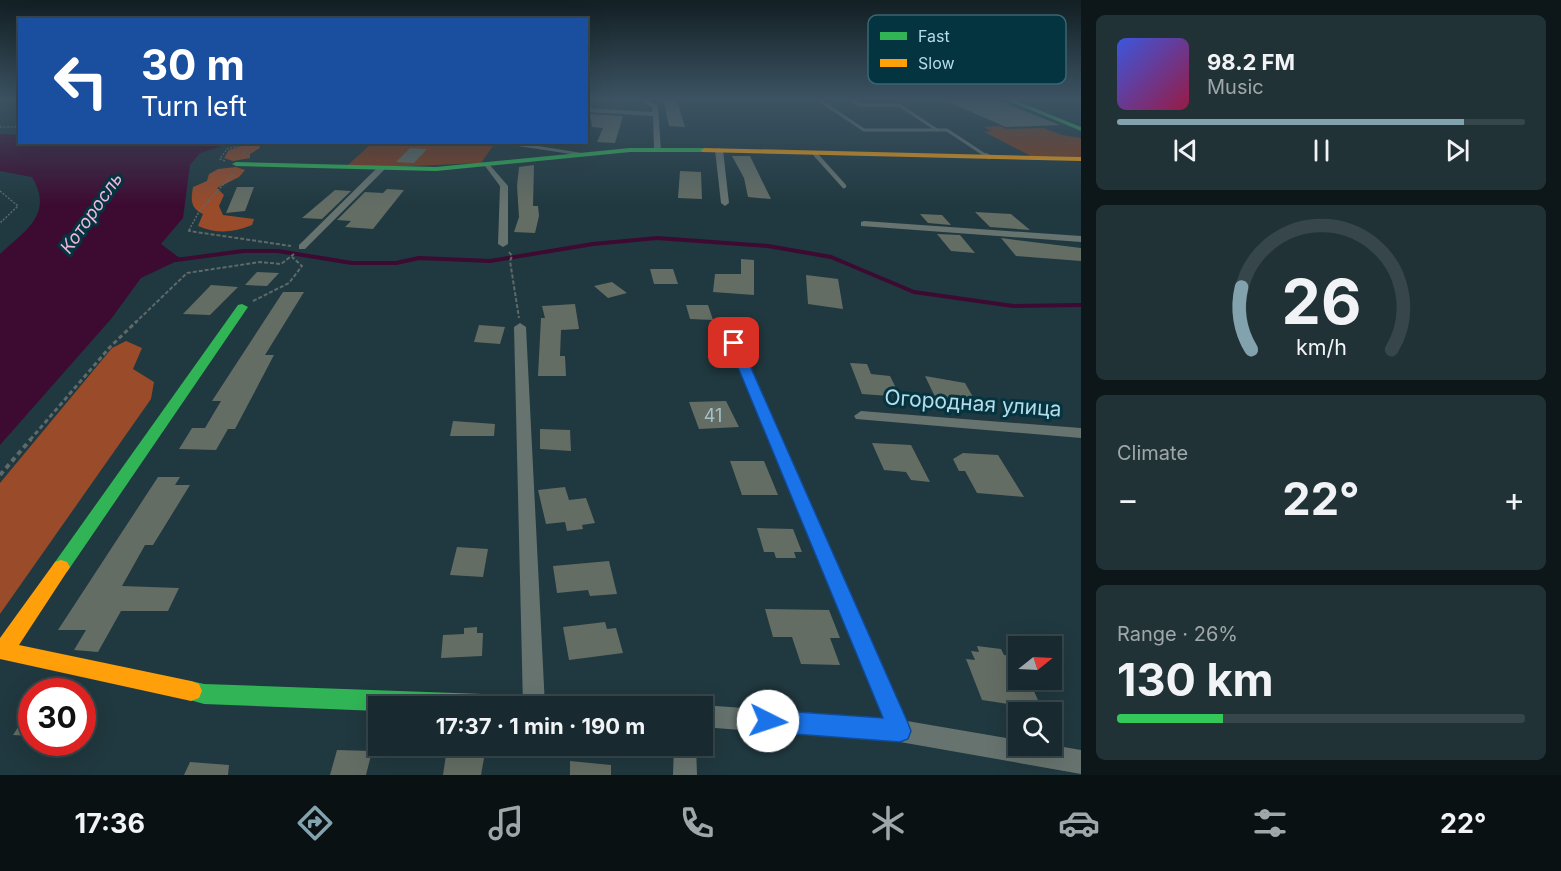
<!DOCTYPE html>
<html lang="en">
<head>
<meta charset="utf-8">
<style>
	body { margin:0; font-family:Inter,sans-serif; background:#213237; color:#f1f3f6; height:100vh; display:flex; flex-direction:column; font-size:22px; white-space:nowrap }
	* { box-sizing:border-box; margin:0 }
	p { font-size:20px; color:#9fa7aa }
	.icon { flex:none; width:33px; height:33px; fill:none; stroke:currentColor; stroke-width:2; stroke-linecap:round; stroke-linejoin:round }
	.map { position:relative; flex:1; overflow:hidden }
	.details { display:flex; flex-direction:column; gap:15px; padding:15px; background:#0d171a; width:480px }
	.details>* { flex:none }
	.hud { position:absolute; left:18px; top:18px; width:570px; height:126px; border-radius:0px; box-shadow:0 6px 24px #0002,0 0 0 2px #36464b; background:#1a4fa0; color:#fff; overflow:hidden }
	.needle { width:39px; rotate:72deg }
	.controls { position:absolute; left:1008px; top:636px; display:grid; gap:12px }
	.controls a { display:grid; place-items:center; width:54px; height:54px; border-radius:0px; background:#182a2f; box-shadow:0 6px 24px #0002,0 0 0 2px #36464b; font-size:30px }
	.speed { position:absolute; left:18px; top:678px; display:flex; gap:12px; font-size:30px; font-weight:700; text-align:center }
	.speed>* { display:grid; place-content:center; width:78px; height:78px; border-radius:50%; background:#182a2f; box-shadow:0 6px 24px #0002,0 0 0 2px #36464b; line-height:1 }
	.speed .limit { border:9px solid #d22; background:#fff; color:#111 }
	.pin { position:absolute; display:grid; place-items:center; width:51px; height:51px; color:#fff; margin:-26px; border-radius:12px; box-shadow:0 3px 9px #0006 }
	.me { position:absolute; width:66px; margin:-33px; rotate:94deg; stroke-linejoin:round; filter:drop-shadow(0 0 4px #0008) }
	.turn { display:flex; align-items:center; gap:21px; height:126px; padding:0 24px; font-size:27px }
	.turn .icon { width:78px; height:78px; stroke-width:2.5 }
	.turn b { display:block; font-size:42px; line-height:51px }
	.big { font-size:45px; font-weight:700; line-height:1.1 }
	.details .tile { flex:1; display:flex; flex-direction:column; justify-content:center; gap:9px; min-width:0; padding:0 21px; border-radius:9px; background:#213237 }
	.details .dial { align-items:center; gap:0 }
	.dial svg { height:156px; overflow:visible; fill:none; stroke:#36464b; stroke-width:7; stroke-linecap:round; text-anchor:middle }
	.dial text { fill:#f1f3f6; stroke:none }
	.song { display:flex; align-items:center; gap:18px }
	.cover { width:72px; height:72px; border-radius:9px; background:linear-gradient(135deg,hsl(230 70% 55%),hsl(340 70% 35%)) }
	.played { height:6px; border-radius:3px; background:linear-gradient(90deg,#82a3ae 85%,#36464b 85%) }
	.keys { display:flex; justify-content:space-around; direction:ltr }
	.heat { display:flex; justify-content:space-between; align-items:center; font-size:33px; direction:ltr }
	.charge { height:9px; border-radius:4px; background:linear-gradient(90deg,#34c759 26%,#36464b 0) }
	.trip { position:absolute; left:368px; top:696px; width:345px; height:60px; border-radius:0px; background:#182a2f; box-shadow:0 6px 24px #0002,0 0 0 2px #36464b; font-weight:700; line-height:60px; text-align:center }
	.tabs { display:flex; height:96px; justify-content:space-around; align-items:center; background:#0a1113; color:#9fa7aa }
	.tabs .icon { width:42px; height:42px }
	.tabs .active { color:#82a3ae }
	.tabs b { font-size:27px; color:#f1f3f6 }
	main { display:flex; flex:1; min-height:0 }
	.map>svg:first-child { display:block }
	.green { fill:#843b1a }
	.forest { fill:#9a4b29 }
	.water { fill:#3d0a31 }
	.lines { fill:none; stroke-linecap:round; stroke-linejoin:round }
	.stream { stroke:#3d0a31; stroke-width:4 }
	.building { fill:#646d64 }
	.path-far3 { stroke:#5d6a6a; stroke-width:1.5; stroke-dasharray:2 1.5; stroke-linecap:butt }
	.path-far2 { stroke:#5d6a6a; stroke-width:2; stroke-dasharray:4 2; stroke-linecap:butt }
	.path-far1 { stroke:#5d6a6a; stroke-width:3; stroke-dasharray:4.5 3; stroke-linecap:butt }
	.path { stroke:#5d6a6a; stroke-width:4; stroke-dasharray:5 4; stroke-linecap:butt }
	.lane-far1 { stroke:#67736f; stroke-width:3 }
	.lane { stroke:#67736f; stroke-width:4.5 }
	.street { fill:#67736f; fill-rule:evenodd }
	.fast { fill:#30b455; fill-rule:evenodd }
	.slow { fill:#ff9f0a; fill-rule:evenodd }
	.route { fill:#1a73e8; stroke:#114b97; stroke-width:1.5 }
	.labels { text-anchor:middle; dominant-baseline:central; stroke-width:6; stroke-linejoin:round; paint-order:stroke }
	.far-water-label { font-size:18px; font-style:italic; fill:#f0b7da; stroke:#053441 }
	.number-label { font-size:18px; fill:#a2c0c8 }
	.street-label { font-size:21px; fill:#b6dce9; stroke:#053441 }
	.key { fill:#053441; stroke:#3a6673; stroke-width:1.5 }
	.key-label { font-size:16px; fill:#b6dce9 }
</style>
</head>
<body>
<main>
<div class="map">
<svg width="1081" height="775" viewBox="0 0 1081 775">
	<rect width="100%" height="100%" fill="#20383f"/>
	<g class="green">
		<path d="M 1000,126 L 1007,129 L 1043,128 L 1062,135 L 1081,138 L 1081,157 L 1031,156 L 984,132 L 992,131 L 983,127 Z"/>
		<path d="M 429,142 L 495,143 L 481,163 L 388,167 L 348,165 L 372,143 Z"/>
	</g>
	<g class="forest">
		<path d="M 248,144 L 258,144 L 260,148 L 250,154 L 250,158 L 233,161 L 224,158 L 229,150 Z"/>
		<path d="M 236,167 L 245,170 L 239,177 L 217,188 L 224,195 L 219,206 L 223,215 L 254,219 L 252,225 C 233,233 217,234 198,226 L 203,214 C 190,208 191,199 193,187 L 207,181 L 209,174 L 218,169 Z"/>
		<path d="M 126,341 L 142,348 L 133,369 L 154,382 L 151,399 L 0,614 L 0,483 L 112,348 Z"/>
	</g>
	<path class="water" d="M 0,134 L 19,135 L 20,142 L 168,145 L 231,143 L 200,153 L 190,165 L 183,218 L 161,244 L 181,259 L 141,278 L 111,319 L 0,445 L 0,254 C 26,230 54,214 32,177 L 0,171 Z"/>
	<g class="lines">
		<path class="stream" d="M 176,260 L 243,251 L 278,251 L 352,263 L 396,263 L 419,258 L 490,261 L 593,244 L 657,238 L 768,246 L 831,257 L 914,292 L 1013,306 L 1081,305"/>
	</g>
	<g class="building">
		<path d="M 663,98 L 676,98 L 685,127 L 669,126 Z"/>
		<path d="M 939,98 L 999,101 L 1060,125 L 1006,127 Z"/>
		<path d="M 590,114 L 623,116 L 615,143 L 597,142 L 603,128 L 592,127 Z"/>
		<path d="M 410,148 L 427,149 L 414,163 L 396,162 Z"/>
		<path d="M 732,156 L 750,156 L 771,199 L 748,197 L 744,178 Z"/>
		<path d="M 534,165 L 533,206 L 538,206 L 539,216 L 535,233 L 514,232 L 519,217 L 517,186 L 519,167 Z"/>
		<path d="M 680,171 L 701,172 L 702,199 L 678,198 Z"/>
		<path d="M 237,187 L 254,187 L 245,211 L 226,213 Z"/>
		<path d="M 387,189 L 404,190 L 373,229 L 345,227 L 351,221 L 337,220 L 365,192 L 383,193 Z"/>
		<path d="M 335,190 L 351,191 L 322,219 L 302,218 Z"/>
		<path d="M 975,212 L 1011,214 L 1030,230 L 990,227 Z"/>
		<path d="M 920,214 L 942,215 L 951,225 L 928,223 Z"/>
		<path d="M 937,234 L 960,235 L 975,253 L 951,251 Z"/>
		<path d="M 1001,238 L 1081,248 L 1081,261 L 1016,256 Z"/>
		<path d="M 741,259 L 754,260 L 754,295 L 713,292 L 715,274 L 741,274 Z"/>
		<path d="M 650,269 L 673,269 L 678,284 L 654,284 Z"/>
		<path d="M 257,272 L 279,273 L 267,286 L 245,285 Z"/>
		<path d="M 806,275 L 838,279 L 843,309 L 808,304 Z"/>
		<path d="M 612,282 L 627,293 L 608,298 L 594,286 Z"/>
		<path d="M 211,285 L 238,287 L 210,315 L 183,314 Z"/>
		<path d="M 283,292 L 304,292 L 265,355 L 274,355 L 235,429 L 228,429 L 216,450 L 179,449 L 192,428 L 205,428 L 221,401 L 212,401 Z"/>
		<path d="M 575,304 L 579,329 L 561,330 L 560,356 L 565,356 L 566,376 L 538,376 L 541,318 L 545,318 L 542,306 Z"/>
		<path d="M 686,305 L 708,305 L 713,320 L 690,319 Z"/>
		<path d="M 479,325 L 505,327 L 500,344 L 474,342 Z"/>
		<path d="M 850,363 L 867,364 L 871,374 L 890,376 L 898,392 L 890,396 L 862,394 Z"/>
		<path d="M 925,376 L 965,383 L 977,404 L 937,401 Z"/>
		<path d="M 726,401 L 739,427 L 699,429 L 689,402 Z"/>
		<path d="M 453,421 L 495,424 L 494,436 L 450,436 Z"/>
		<path d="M 540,429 L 570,430 L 571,451 L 540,449 Z"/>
		<path d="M 872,443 L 911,445 L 930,482 L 911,480 L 906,472 L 884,470 Z"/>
		<path d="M 963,453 L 998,455 L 1024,497 L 977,493 L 965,471 L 959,471 L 953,459 Z"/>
		<path d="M 730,461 L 764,461 L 778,495 L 742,495 Z"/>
		<path d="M 158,477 L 180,477 L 175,485 L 190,485 L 153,545 L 145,545 L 122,586 L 179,588 L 168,611 L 121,611 L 98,652 L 74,650 L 86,630 L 58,630 Z"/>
		<path d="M 565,487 L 569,500 L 586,498 L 595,523 L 582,525 L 583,529 L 567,531 L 565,522 L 546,524 L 538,490 Z"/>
		<path d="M 757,528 L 793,529 L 802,552 L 794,552 L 796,558 L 776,558 L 774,552 L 764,552 Z"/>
		<path d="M 457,547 L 488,549 L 483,577 L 450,575 Z"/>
		<path d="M 609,561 L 617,594 L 590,596 L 588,590 L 557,593 L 553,566 Z"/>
		<path d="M 765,609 L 829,610 L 840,638 L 830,638 L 840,665 L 801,664 L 792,637 L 773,637 Z"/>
		<path d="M 605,622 L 607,629 L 616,628 L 623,653 L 569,660 L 563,627 Z"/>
		<path d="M 477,627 L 477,633 L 483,633 L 482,656 L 441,658 L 443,635 L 464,634 L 464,628 Z"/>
		<path d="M 977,646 L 1001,649 L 1004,655 L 1010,656 L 1014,665 L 1018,666 L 1018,680 L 1029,680 L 1042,709 L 982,700 L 966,659 L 975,660 L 971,651 L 979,652 Z"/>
		<path d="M 32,706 L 32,736 L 13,735 Z"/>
		<path d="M 337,750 L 372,751 L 366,775 L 330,775 Z"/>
		<path d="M 446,755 L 484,758 L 481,775 L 443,775 Z"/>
		<path d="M 570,761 L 611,765 L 611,775 L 570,775 Z"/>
		<path d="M 190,762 L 229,765 L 228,775 L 184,775 Z"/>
	</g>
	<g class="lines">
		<g class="path-far3">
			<path d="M 0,127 L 20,127"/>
			<path d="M 244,154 L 249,144"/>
			<path d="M 225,161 L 220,159 L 227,149 L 253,142"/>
			<path d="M 0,191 L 18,206 L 0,223"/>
			<path d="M 189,230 L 200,210 L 234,173"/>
		</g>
		<g class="path-far2">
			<path d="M 190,229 L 189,231 L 291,246"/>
			<path d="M 509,252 L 512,256 L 510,261 L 519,318"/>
			<path d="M 253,301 L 289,283 L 302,266 L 292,257"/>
			<path d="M 135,323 L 187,273 L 260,262 L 281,264 L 294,254"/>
		</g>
		<path class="path-far1" d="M 30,440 L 110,347 L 137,321"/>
		<path class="path" d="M 0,475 L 31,439"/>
		<g class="lane-far1">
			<path d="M 816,98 L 864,130 L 947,130 L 988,157"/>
			<path d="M 850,98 L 859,105 L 899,105 L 937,130"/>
			<path d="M 814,153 L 817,157"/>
		</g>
		<g class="lane">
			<path d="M 816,155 L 844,186"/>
			<path d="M 986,155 L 989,157"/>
		</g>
		<g class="street">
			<path d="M 638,98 L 645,98 L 658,106 L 661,151 L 654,149 L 653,116 L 586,112 L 586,108 L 652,112 L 652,107 Z"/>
			<path d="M 387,142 L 395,142 L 392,144 Z"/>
			<path d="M 491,142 L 514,142 L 588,154 L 584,156 Z"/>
			<path d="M 719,148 L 723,150 L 729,203 L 725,206 L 721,203 L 715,150 Z"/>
			<path d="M 489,164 L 508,186 L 508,244 L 503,247 L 498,244 L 500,186 L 485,166 Z"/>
			<path d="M 378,167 L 385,169 L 305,249 L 299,249 L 299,245 Z"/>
			<path d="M 864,221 L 1081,236 L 1081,242 L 861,226 L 861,222 Z"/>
			<path d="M 520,323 L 526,327 L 545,706 L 523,706 L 514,327 Z"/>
			<path d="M 734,339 L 740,343 L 907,721 L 1018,740 L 1018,746 L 1052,745 L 1081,750 L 1081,774 L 900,742 L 702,727 L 702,706 L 698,706 L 702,705 L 884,718 L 728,343 Z"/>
			<path d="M 861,411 L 1081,428 L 1081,438 L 856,419 L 854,416 Z"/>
			<path d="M 674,746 L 696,746 L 697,775 L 673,775 Z"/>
		</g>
		<g class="fast">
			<path d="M 1002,98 L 1009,98 L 1081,127 L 1081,131 Z"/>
			<path d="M 630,148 L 705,148 L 709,150 L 705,152 L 630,152 L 436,171 L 236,166 L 232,164 L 236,162 L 436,167 Z"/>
			<path d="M 242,304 L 248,307 L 67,572 L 61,574 L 55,572 L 52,567 L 55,562 L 238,305 Z"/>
			<path d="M 191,681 L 204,684 L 510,695 L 518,698 L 521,706 L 378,706 L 378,711 L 204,704 L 183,698 L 180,691 L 183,684 Z"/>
		</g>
		<g class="slow">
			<path d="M 705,148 L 1081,157 L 1081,161 L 702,152 L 701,150 Z"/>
			<path d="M 61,560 L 67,562 L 70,567 L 19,645 L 191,681 L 199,684 L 202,691 L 199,698 L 191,701 L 0,659 L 0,638 L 55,562 Z"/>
		</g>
	</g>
	<linearGradient id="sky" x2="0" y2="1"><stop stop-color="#121f23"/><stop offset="0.48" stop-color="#3c5363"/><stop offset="1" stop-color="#3c5363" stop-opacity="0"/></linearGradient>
	<rect width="1081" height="206" fill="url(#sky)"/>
	<path class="route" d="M 734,339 L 740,343 L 908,723 L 911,731 L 908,739 L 900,742 L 768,732 L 760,729 L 757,721 L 760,713 L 768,710 L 883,718 L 728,343 Z"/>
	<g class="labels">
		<g class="far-water-label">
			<text transform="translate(91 213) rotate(-55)">Которосль</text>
		</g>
		<g class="number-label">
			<text x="713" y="415">41</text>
		</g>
		<g class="street-label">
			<text transform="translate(973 403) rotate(4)">Огородная улица</text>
		</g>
	</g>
	<rect x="868" y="15" width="198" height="69" rx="9" class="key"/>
	<rect x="880" y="32" width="27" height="8" fill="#30b455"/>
	<rect x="880" y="59" width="27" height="8" fill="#ff9f0a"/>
	<g class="key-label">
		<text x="918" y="42">Fast</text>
		<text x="918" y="69">Slow</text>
	</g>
</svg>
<div class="controls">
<a><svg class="needle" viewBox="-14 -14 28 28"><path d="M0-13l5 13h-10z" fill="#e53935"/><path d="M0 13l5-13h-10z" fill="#9fa7aa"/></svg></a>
<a><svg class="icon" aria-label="search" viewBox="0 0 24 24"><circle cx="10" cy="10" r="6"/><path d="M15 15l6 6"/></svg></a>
</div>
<div class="speed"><div class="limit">30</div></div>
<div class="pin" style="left:734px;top:343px;background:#d93025"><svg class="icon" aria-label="arrive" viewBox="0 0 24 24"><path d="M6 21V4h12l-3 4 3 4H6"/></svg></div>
<svg class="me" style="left:768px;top:721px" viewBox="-20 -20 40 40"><circle r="19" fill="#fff"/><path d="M0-13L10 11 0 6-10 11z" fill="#1a73e8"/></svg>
<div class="trip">17:37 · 1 min · 190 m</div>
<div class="hud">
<div class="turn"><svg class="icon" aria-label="left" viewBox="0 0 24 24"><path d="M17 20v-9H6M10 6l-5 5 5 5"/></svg><div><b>30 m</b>Turn left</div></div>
</div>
</div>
<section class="details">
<div class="tile">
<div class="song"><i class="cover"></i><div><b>98.2 FM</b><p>Music</p></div></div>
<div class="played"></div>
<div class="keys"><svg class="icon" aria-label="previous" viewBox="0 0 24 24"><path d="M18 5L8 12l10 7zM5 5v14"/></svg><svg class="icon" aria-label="pause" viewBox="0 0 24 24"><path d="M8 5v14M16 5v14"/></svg><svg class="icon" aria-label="next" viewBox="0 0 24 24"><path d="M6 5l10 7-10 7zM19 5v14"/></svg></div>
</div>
<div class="tile dial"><svg viewBox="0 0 100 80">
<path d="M14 69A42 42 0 1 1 86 69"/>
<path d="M14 69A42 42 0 0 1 9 37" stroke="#82a3ae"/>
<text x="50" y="56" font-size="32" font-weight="700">26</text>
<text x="50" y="72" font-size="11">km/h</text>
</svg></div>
<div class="tile"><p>Climate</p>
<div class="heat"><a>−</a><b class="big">22°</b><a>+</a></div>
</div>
<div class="tile"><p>Range · 26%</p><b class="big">130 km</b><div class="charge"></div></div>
</section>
</main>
<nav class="tabs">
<b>17:36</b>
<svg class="icon active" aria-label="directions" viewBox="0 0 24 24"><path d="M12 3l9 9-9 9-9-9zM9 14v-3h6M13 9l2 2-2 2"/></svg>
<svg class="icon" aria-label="music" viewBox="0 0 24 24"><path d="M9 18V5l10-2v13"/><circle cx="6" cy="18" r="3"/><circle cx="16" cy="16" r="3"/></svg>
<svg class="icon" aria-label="phone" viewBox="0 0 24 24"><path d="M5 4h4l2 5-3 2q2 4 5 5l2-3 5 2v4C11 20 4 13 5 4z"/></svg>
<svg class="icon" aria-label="climate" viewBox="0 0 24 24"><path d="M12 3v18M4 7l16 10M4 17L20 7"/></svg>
<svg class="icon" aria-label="car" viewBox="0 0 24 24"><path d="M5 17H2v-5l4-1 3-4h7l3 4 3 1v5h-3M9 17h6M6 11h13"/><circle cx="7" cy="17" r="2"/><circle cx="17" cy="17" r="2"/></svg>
<svg class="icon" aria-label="filters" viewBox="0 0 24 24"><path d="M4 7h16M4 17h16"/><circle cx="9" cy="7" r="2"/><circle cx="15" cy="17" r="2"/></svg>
<b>22°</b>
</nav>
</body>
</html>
